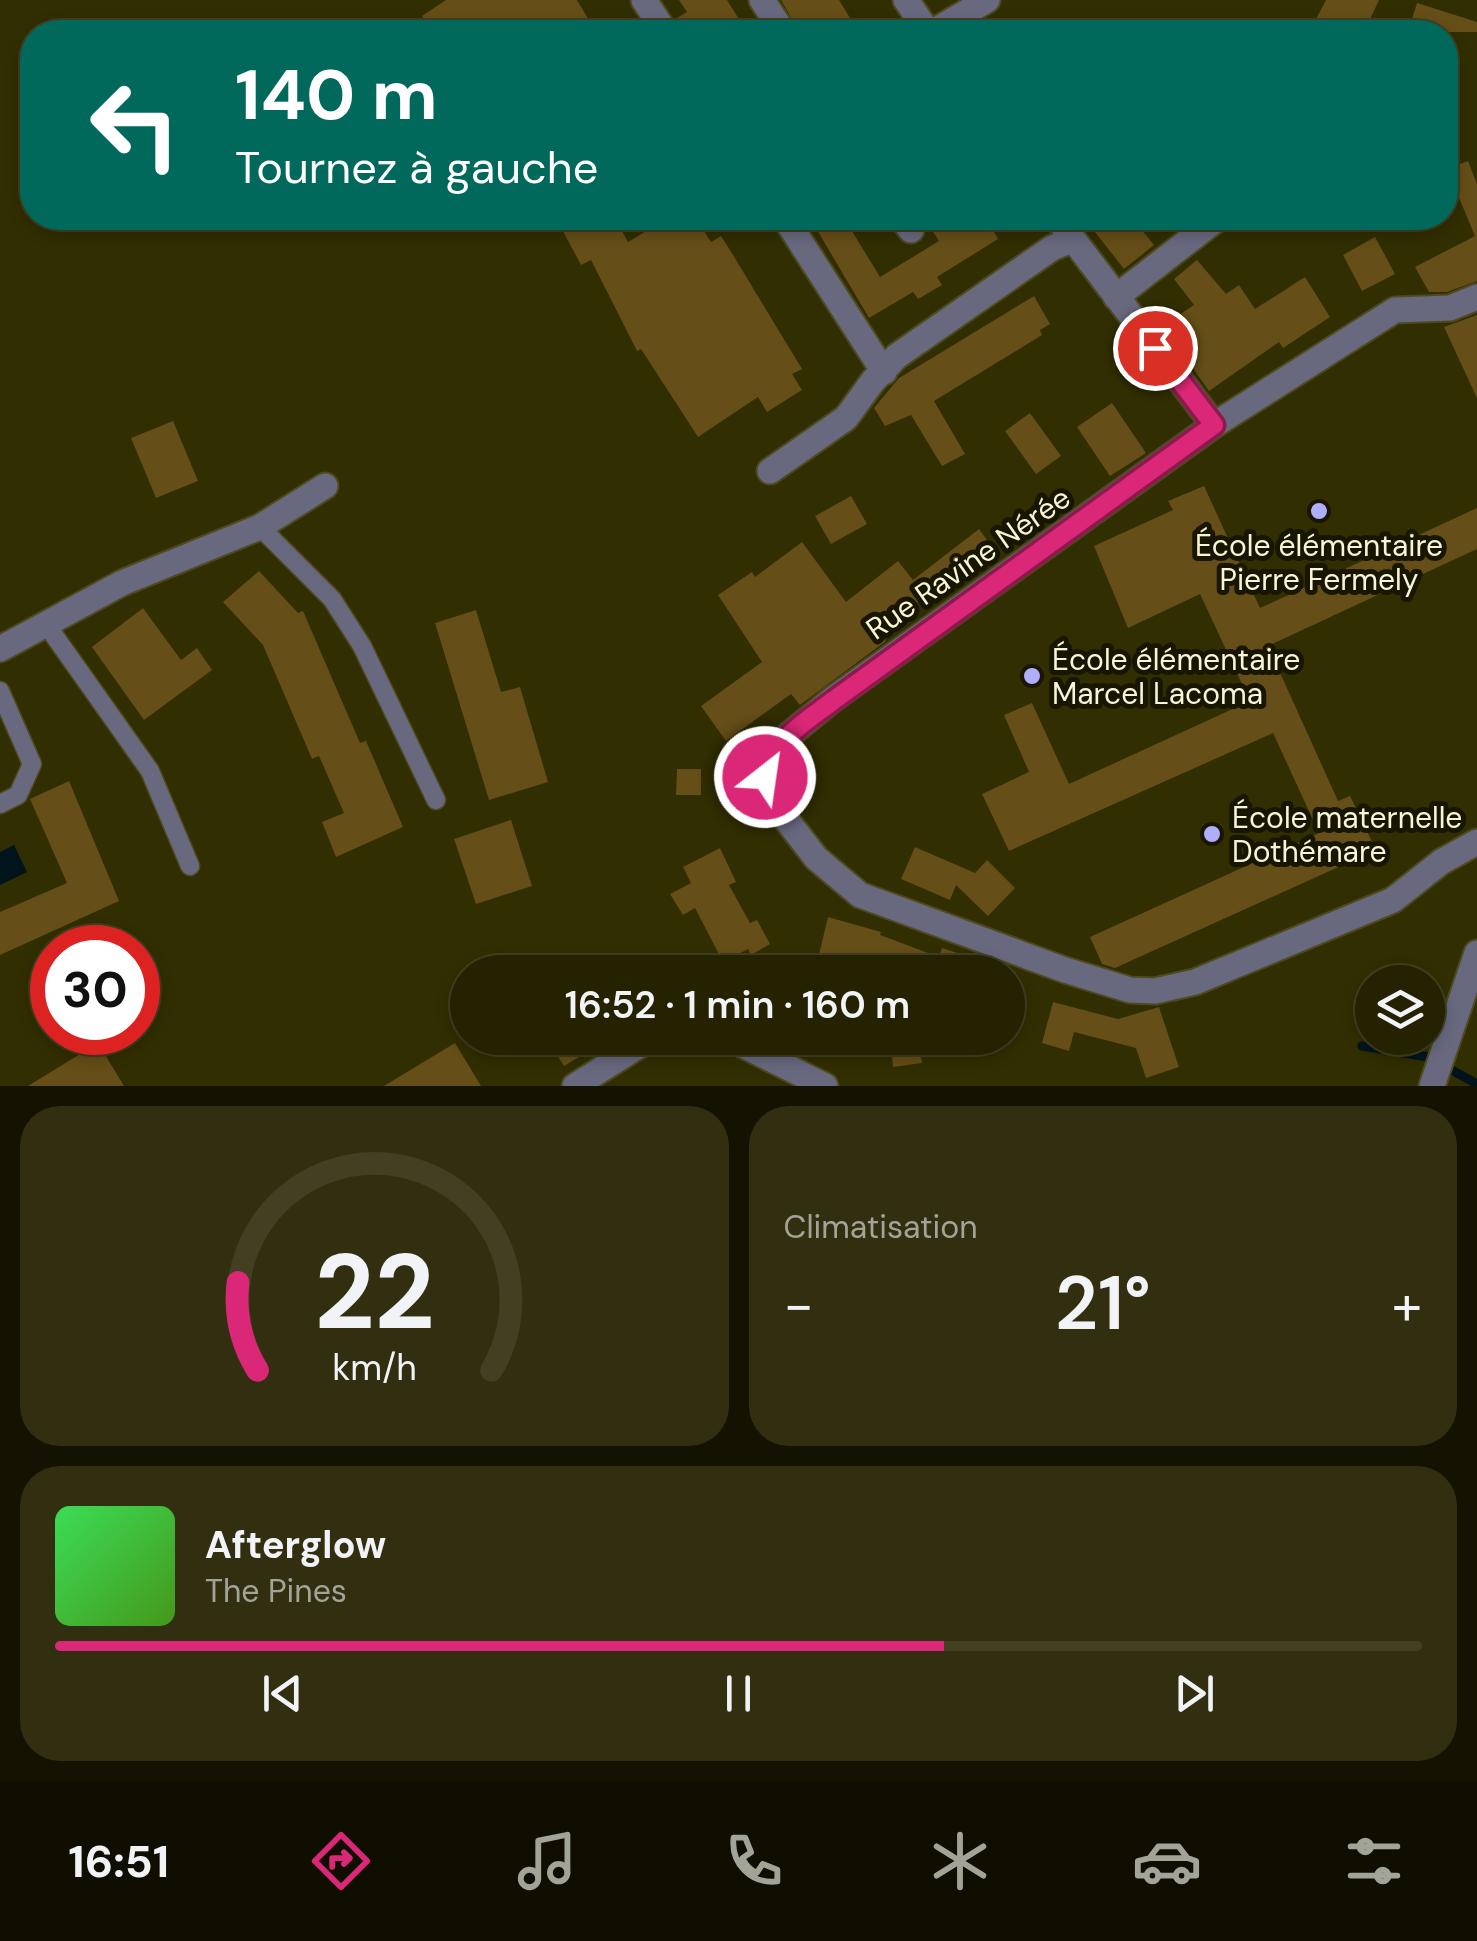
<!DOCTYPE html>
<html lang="fr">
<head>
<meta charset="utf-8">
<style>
	body { margin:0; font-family:"DM Sans",sans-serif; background:#312f10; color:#f1f3f6; height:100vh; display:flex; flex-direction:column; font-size:38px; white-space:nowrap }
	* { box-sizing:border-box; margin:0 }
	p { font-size:32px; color:#a3a499 }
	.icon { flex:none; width:55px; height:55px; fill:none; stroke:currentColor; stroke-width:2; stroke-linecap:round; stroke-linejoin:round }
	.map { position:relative; height:1086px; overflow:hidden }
	.sheet { display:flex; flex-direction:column; gap:20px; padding:20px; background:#141301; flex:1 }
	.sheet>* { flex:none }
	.hud { position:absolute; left:20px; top:20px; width:1438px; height:210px; border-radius:40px; box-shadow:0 5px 15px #0003,0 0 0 2px #423f23; background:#00695c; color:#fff; overflow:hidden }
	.tools { position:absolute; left:1355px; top:965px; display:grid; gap:20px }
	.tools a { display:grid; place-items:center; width:90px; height:90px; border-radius:50%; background:#252201; box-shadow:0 5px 15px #0003,0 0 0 2px #423f23; font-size:50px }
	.speed { position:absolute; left:30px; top:925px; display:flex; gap:20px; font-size:50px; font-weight:700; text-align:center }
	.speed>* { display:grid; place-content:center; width:130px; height:130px; border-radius:50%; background:#252201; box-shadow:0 5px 15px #0003,0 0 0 2px #423f23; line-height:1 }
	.speed .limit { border:15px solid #d22; background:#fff; color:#111 }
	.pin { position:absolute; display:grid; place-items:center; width:85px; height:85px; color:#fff; margin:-42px; border:5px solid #fff; border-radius:50%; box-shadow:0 2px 10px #0007 }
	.me { position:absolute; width:110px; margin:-55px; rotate:30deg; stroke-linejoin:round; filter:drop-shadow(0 0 8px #0008) }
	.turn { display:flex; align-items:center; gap:35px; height:210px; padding:0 50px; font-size:45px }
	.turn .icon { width:130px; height:130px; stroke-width:2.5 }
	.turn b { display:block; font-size:70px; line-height:85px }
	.big { font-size:75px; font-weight:600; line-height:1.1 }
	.sheet .tile { flex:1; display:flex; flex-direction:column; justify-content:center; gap:15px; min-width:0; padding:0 35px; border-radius:40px; background:#312f10 }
	.sheet .dial { align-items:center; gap:0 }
	.dial svg { height:260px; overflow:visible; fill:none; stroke:#423f23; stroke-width:7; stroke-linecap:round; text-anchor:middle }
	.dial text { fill:#f1f3f6; stroke:none }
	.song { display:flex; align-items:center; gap:30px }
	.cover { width:120px; height:120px; border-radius:15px; background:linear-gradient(135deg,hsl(130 70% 55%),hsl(100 70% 35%)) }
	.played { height:10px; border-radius:5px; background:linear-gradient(90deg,#db2777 65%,#423f23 65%) }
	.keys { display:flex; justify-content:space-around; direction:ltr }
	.heat { display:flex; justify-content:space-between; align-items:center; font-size:55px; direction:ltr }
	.sheet .tiles { flex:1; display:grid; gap:20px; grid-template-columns:1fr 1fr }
	.tile:last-child { grid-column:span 2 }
	.trip { position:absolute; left:450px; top:955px; width:575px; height:100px; border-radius:50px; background:#252201; box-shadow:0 5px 15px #0003,0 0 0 2px #423f23; font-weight:600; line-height:100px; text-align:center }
	.tabs { display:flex; height:160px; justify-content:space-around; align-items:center; background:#0f0e00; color:#a3a499 }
	.tabs .icon { width:70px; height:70px }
	.tabs .on { color:#db2777 }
	.tabs b { font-size:45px; color:#f1f3f6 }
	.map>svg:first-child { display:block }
	.water { fill:#01141c }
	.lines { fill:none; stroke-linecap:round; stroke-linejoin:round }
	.stream { stroke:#01141c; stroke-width:9 }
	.building { fill:#654e17 }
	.service-casing { stroke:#4d4a1f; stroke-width:21 }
	.minor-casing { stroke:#4d4a1f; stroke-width:29 }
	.service { stroke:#68687f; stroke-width:18 }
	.minor { stroke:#68687f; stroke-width:25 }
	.route-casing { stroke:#8e194d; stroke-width:25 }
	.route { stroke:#db2777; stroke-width:18 }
	.poi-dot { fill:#afaefa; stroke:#181601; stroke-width:4 }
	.labels { text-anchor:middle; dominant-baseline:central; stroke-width:10; stroke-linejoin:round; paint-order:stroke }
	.poi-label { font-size:30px; fill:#f7f5d8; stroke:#181601; text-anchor:start }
	.street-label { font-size:30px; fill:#f7f5d8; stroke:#181601 }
</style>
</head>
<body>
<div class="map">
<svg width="1477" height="1086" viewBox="0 0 1477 1086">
	<rect width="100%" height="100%" fill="#312e01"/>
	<path class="water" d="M 14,845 L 27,872 L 0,885 L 0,852 Z"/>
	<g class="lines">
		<path class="stream" d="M 1362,1046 L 1428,1057 L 1477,1084"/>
	</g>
	<g class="building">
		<path d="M 446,0 L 577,0 L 596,32 L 432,32 L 422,16 Z"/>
		<path d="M 679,0 L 727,0 L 747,32 L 686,32 L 677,18 L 687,12 Z"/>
		<path d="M 781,0 L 839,0 L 850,18 L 840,24 L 846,32 L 799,32 Z"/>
		<path d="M 1326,0 L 1379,0 L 1364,32 L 1309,32 Z"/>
		<path d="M 1417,3 L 1477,22 L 1477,32 L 1408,32 Z"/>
		<path d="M 1468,161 L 1477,184 L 1477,281 L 1447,292 L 1429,292 L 1415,267 L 1475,236 L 1447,169 Z"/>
		<path d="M 556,218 L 615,218 L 628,242 L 668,218 L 696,218 L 711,242 L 721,236 L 730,250 L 802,369 L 792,374 L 802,390 L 767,412 L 758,397 L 698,437 L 641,349 L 637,351 L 591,260 L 581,265 Z"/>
		<path d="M 810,218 L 844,218 L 880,277 L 939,241 L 924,218 L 986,218 L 998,239 L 937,277 L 942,285 L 918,299 L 913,292 L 869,318 Z"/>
		<path d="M 1084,218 L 1132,218 L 1154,245 L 1124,269 Z"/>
		<path d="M 1375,237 L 1395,274 L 1362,291 L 1343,255 Z"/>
		<path d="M 1197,260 L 1226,294 L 1239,285 L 1255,309 L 1305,277 L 1330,317 L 1283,348 L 1279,342 L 1209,391 L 1163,326 L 1194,305 L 1174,279 Z"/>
		<path d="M 1034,296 L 1050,324 L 1040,330 L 1042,335 L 934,401 L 965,454 L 942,466 L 911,415 L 885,426 L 874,408 L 899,378 Z"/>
		<path d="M 1477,315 L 1477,398 L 1444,327 Z"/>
		<path d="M 1112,403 L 1146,453 L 1110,476 L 1077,427 Z"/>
		<path d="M 1030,413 L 1061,456 L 1036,474 L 1005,431 Z"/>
		<path d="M 173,421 L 198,481 L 156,498 L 131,438 Z"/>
		<path d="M 1204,486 L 1260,608 L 1477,508 L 1477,549 L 1268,646 L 1338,801 L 1350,796 L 1376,850 L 1115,968 L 1102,964 L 1090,937 L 1319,833 L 1273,733 L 1009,851 L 982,794 L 1029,772 L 1004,715 L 1032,703 L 1069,784 L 1250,701 L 1200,594 L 1128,628 L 1094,546 L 1173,510 L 1168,501 Z"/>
		<path d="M 851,496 L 867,524 L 831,544 L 815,516 Z"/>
		<path d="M 979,529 L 998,555 L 952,589 L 945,581 L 879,633 L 886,641 L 800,705 L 791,694 L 726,741 L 701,706 L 762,662 L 718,595 L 752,572 L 755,577 L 802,542 L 846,602 L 898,561 L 913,580 Z"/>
		<path d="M 259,571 L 298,613 L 303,611 L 360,743 L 366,741 L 403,827 L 336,857 L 322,822 L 344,813 L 319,756 L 312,759 L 263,645 L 223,602 Z"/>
		<path d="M 143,608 L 181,660 L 197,648 L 212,670 L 144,720 L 92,647 Z"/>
		<path d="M 476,610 L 501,692 L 520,687 L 548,782 L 489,800 L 435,623 Z"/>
		<path d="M 677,769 L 701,769 L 701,795 L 676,795 Z"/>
		<path d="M 69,781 L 119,901 L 0,955 L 0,912 L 67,883 L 30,799 Z"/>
		<path d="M 511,820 L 532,886 L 476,904 L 454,839 Z"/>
		<path d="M 915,847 L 975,873 L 987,860 L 1015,888 L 988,916 L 956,885 L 950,900 L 901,879 Z"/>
		<path d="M 720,848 L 736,882 L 729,885 L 750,923 L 757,920 L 770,944 L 751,955 L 748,949 L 723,962 L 695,908 L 683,915 L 670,894 L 691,883 L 683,867 Z"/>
		<path d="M 828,917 L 881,932 L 880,935 L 939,957 L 942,948 L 1002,968 L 1001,972 L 897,972 L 870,962 L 868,972 L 850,972 L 817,963 Z"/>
		<path d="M 1053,1002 L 1118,1019 L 1159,1007 L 1179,1067 L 1146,1078 L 1136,1048 L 1074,1032 L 1069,1051 L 1042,1043 Z"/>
		<path d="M 547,1038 L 611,1038 L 564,1066 Z"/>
		<path d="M 917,1038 L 922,1063 L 893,1067 L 891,1044 Z"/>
		<path d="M 98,1043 L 124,1086 L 28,1086 Z"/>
		<path d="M 455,1043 L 481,1086 L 384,1086 Z"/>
	</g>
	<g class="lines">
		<g class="service-casing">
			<g id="service">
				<path d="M 260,527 L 332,599 L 362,646 L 436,800"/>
				<path d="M 46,624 L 150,771 L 190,866"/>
				<path d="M 0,691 L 32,764 L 18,795 L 0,804"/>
			</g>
		</g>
		<g class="minor-casing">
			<g id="minor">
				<path d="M 644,0 L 665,32"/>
				<path d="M 762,0 L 783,32"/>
				<path d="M 906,0 L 928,32"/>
				<path d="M 933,32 L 987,0"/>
				<path d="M 785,218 L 884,372"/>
				<path d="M 902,218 L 911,230"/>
				<path d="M 1057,218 L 1214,425"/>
				<path d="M 1116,297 L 1218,218"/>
				<path d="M 1477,297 L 1450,308 L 1395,310 L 1214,425 L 833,699 L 789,735 L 770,755 L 765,777 L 776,806 L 816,858 L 860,895 L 1065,970 L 1130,990 L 1155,991 L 1195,982 L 1393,900 L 1441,862 L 1477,842"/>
				<path d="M 770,471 L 846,418 L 873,381 L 897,356 L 1052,248 L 1072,240"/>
				<path d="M 0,649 L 122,583 L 260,527 L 325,486"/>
				<path d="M 729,1038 L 825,1086"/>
				<path d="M 575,1086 L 651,1038"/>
				<path d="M 1432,1086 L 1477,953"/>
			</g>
		</g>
		<use href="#service" class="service"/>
		<use href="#minor" class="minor"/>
	</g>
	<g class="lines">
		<g class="route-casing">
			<path id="route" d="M 765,777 C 774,739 804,723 834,700 L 1214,425 L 1155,348"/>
		</g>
		<use href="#route" class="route"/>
	</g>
	<g class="poi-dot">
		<circle cx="1319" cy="511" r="10"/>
		<circle cx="1032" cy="676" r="10"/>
		<circle cx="1212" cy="834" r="10"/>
	</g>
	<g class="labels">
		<g class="poi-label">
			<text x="1319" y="545" text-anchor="middle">École élémentaire<tspan x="1319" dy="34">Pierre Fermely</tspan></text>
			<text x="1052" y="659">École élémentaire<tspan x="1052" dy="34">Marcel Lacoma</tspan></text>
			<text x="1232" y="817">École maternelle<tspan x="1232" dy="34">Dothémare</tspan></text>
		</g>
		<g class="street-label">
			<text transform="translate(968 563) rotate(-35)">Rue Ravine Nérée</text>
		</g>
	</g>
</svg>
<div class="tools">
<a><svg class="icon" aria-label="layers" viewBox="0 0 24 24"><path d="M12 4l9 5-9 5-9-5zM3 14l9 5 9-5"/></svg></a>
</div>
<div class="speed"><div class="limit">30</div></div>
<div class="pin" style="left:1155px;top:348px;background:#d93025"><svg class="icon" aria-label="arrive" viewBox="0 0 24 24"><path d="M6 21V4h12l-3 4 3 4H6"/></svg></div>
<svg class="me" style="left:765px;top:777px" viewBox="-20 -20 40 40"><circle r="17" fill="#db2777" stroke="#fff" stroke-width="3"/><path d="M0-11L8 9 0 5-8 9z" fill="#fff"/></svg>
<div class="trip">16:52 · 1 min · 160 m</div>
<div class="hud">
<div class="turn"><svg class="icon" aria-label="left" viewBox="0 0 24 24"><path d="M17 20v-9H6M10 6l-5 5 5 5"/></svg><div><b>140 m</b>Tournez à gauche</div></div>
</div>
</div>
<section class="sheet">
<div class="tiles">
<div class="tile dial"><svg viewBox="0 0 100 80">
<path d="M14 69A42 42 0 1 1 86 69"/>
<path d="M14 69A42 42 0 0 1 8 42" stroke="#db2777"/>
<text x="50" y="56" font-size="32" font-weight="700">22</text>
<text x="50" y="72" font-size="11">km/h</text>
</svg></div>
<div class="tile"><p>Climatisation</p>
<div class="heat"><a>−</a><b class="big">21°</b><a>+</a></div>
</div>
<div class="tile">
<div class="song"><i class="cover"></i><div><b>Afterglow</b><p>The Pines</p></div></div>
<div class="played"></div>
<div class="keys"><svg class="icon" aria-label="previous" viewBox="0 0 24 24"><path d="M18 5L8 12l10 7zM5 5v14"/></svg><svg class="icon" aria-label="pause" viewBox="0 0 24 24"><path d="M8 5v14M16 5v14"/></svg><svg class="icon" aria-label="next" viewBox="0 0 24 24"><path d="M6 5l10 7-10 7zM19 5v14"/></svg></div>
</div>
</div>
</section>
<nav class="tabs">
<b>16:51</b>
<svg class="icon on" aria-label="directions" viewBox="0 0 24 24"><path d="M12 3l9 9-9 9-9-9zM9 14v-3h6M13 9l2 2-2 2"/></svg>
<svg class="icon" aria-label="music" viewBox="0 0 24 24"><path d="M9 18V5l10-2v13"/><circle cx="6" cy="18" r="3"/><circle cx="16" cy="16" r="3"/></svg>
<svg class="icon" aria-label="phone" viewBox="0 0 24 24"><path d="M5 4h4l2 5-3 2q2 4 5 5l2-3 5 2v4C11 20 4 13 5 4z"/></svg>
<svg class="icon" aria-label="climate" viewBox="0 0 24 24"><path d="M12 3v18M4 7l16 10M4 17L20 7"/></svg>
<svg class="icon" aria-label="car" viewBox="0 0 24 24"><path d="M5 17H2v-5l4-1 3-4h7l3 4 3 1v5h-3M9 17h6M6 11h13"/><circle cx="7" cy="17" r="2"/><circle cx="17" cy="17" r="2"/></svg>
<svg class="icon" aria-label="filters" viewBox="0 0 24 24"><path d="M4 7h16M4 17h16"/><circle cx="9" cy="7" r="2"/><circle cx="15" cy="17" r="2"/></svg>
</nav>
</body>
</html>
